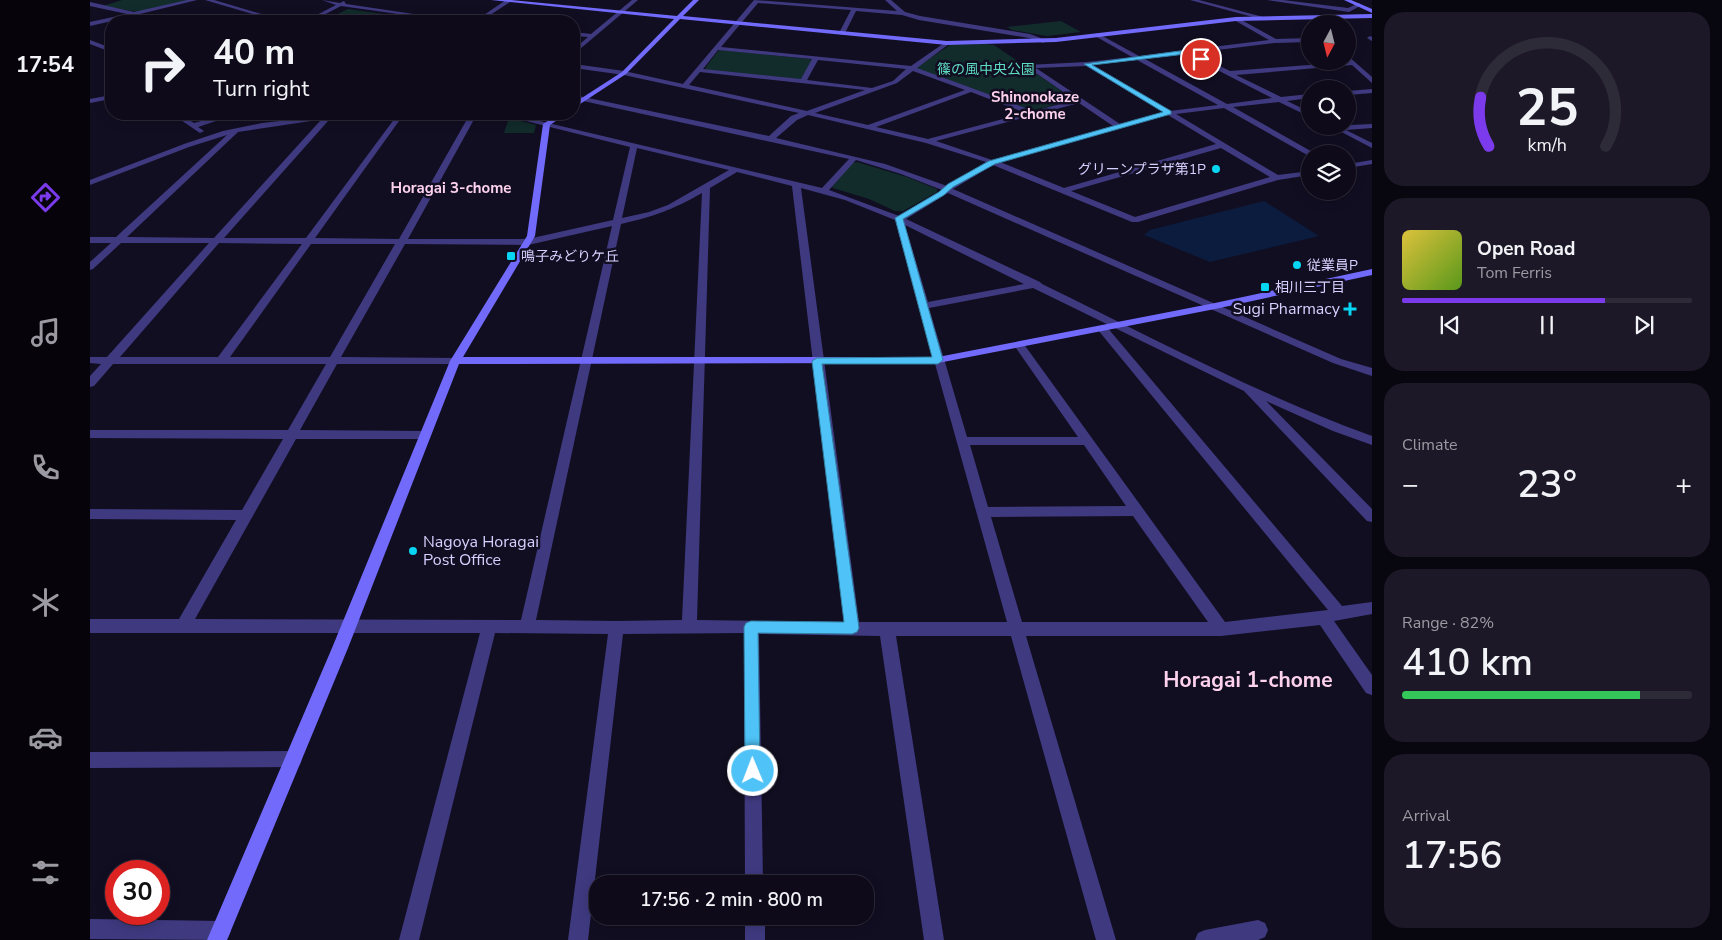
<!DOCTYPE html>
<html lang="en">
<head>
<meta charset="utf-8">
<style>
	body { margin:0; font-family:"Nunito Sans","Noto Sans JP",sans-serif; background:#1c1827; color:#f1f3f6; height:100vh; display:flex; flex-direction:column; font-size:19px; white-space:nowrap }
	* { box-sizing:border-box; margin:0 }
	p { font-size:16px; color:#9b9aa2 }
	.icon { flex:none; width:28px; height:28px; fill:none; stroke:currentColor; stroke-width:2; stroke-linecap:round; stroke-linejoin:round }
	.map { position:relative; flex:1; overflow:hidden }
	.drawer { display:flex; flex-direction:column; gap:12px; padding:12px; background:#08060e; width:350px }
	.drawer>* { flex:none }
	.top-card { position:absolute; left:15px; top:15px; width:475px; height:105px; border-radius:20px; box-shadow:0 2px 12px #0003,0 0 0 1px #2e2b39; background:#0e0a1a; color:#f1f3f6; overflow:hidden }
	.needle { width:32px; rotate:187deg }
	.controls { position:absolute; left:1211px; top:15px; display:grid; gap:10px }
	.controls a { display:grid; place-items:center; width:55px; height:55px; border-radius:50%; background:#0e0a1a; box-shadow:0 2px 12px #0003,0 0 0 1px #2e2b39; font-size:25px }
	.speed { position:absolute; left:15px; top:860px; display:flex; gap:10px; font-size:25px; font-weight:700; text-align:center }
	.speed>* { display:grid; place-content:center; width:65px; height:65px; border-radius:50%; background:#0e0a1a; box-shadow:0 2px 12px #0003,0 0 0 1px #2e2b39; line-height:1 }
	.speed .limit { border:8px solid #d22; background:#fff; color:#111 }
	.pin { position:absolute; display:grid; place-items:center; width:42px; height:42px; color:#fff; margin:-21px; border:2px solid #fff; border-radius:50%; box-shadow:0 1px 5px #0007 }
	.me { position:absolute; width:55px; margin:-28px; rotate:359deg; stroke-linejoin:round; filter:drop-shadow(0 0 4px #0008) }
	.turn { display:flex; align-items:center; gap:18px; height:105px; padding:0 25px; font-size:22px }
	.turn .icon { width:65px; height:65px; stroke-width:2.5 }
	.turn b { display:block; font-size:35px; line-height:42px }
	.big { font-size:38px; font-weight:600; line-height:1.1 }
	.drawer .widget { flex:1; display:flex; flex-direction:column; justify-content:center; gap:8px; min-width:0; padding:0 18px; border-radius:20px; background:#1c1827 }
	.drawer .dial { align-items:center; gap:0 }
	.dial svg { height:130px; overflow:visible; fill:none; stroke:#2e2b39; stroke-width:7; stroke-linecap:round; text-anchor:middle }
	.dial text { fill:#f1f3f6; stroke:none }
	.song { display:flex; align-items:center; gap:15px }
	.cover { width:60px; height:60px; border-radius:8px; background:linear-gradient(135deg,hsl(50 70% 55%),hsl(90 70% 35%)) }
	.played { height:5px; border-radius:2px; background:linear-gradient(90deg,#7c3aed 70%,#2e2b39 70%) }
	.keys { display:flex; justify-content:space-around; direction:ltr }
	.heat { display:flex; justify-content:space-between; align-items:center; font-size:28px; direction:ltr }
	.charge { height:8px; border-radius:4px; background:linear-gradient(90deg,#34c759 82%,#2e2b39 0) }
	.trip { position:absolute; left:499px; top:875px; width:285px; height:50px; border-radius:20px; background:#0e0a1a; box-shadow:0 2px 12px #0003,0 0 0 1px #2e2b39; font-weight:600; line-height:50px; text-align:center }
	main { display:flex; flex:1; min-height:0 }
	.tab-bar { display:flex; flex-direction:column; width:90px; justify-content:space-around; align-items:center; background:#06040a; color:#9b9aa2 }
	.tab-bar .icon { width:35px; height:35px }
	.tab-bar .selected { color:#7c3aed }
	.tab-bar b { font-size:22px; color:#f1f3f6 }
	.map>svg:first-child { display:block }
	.green { fill:#112c2b }
	.water { fill:#0b1c3e }
	.lines { fill:none; stroke-linecap:round; stroke-linejoin:round }
	.street { fill:#3f3a80; fill-rule:evenodd }
	.secondary { fill:#716afb; fill-rule:evenodd }
	.route { fill:#4fc3f7; stroke:#337fa1 }
	.poi-dot { fill:#06d6f4; stroke:#120e22; stroke-width:2 }
	.labels { text-anchor:middle; dominant-baseline:central; stroke-width:5; stroke-linejoin:round; paint-order:stroke }
	.far-park-label { font-size:14px; fill:#5edcc0; stroke:#120e22 }
	.far-poi-label { font-size:14px; fill:#d6d0fe; stroke:#120e22; text-anchor:start }
	.far-neighbourhood-label { font-size:15px; font-weight:bold; fill:#fed2ed; stroke:#120e22 }
	.poi-label { font-size:16px; fill:#d6d0fe; stroke:#120e22; text-anchor:end }
	.near-neighbourhood-label { font-size:21px; font-weight:bold; fill:#fed2ed; stroke:#120e22 }
</style>
</head>
<body>
<main>
<nav class="tab-bar">
<b>17:54</b>
<svg class="icon selected" aria-label="directions" viewBox="0 0 24 24"><path d="M12 3l9 9-9 9-9-9zM9 14v-3h6M13 9l2 2-2 2"/></svg>
<svg class="icon" aria-label="music" viewBox="0 0 24 24"><path d="M9 18V5l10-2v13"/><circle cx="6" cy="18" r="3"/><circle cx="16" cy="16" r="3"/></svg>
<svg class="icon" aria-label="phone" viewBox="0 0 24 24"><path d="M5 4h4l2 5-3 2q2 4 5 5l2-3 5 2v4C11 20 4 13 5 4z"/></svg>
<svg class="icon" aria-label="climate" viewBox="0 0 24 24"><path d="M12 3v18M4 7l16 10M4 17L20 7"/></svg>
<svg class="icon" aria-label="car" viewBox="0 0 24 24"><path d="M5 17H2v-5l4-1 3-4h7l3 4 3 1v5h-3M9 17h6M6 11h13"/><circle cx="7" cy="17" r="2"/><circle cx="17" cy="17" r="2"/></svg>
<svg class="icon" aria-label="filters" viewBox="0 0 24 24"><path d="M4 7h16M4 17h16"/><circle cx="9" cy="7" r="2"/><circle cx="15" cy="17" r="2"/></svg>
</nav>
<div class="map">
<svg width="1282" height="940" viewBox="0 0 1282 940">
	<rect width="100%" height="100%" fill="#120e22"/>
	<g class="green">
		<path d="M 32,0 L 99,0 L 48,12 L 13,6 Z"/>
		<path d="M 258,9 L 343,21 L 233,21 Z"/>
		<path d="M 971,21 L 991,32 L 957,36 L 922,30 L 917,27 Z"/>
		<path d="M 896,44 L 904,45 L 982,98 L 981,101 L 945,110 L 939,109 L 828,69 L 827,67 L 860,45 Z"/>
		<path d="M 631,50 L 719,59 L 722,60 L 712,79 L 707,79 L 617,70 L 615,68 L 628,51 Z"/>
		<path d="M 419,118 L 446,125 L 444,133 L 414,133 Z"/>
		<path d="M 767,162 L 817,177 L 847,189 L 847,192 L 813,211 L 805,211 L 779,199 L 743,188 L 742,187 L 762,163 Z"/>
	</g>
	<path class="water" d="M 1174,201 L 1229,236 L 1120,262 L 1054,235 L 1060,230 Z"/>
	<g class="lines">
		<g class="street">
			<path d="M 97,0 L 107,0 L 50,14 L 68,21 L 60,21 L 44,16 L 0,26 L 0,22 L 37,14 L 0,6 L 0,2 L 44,12 Z"/>
			<path d="M 115,0 L 124,0 L 195,21 L 187,21 Z"/>
			<path d="M 232,0 L 250,3 L 254,1 L 256,4 L 371,21 L 358,21 L 251,6 L 222,21 L 215,21 L 246,5 Z"/>
			<path d="M 416,0 L 423,0 L 391,21 L 385,21 Z"/>
			<path d="M 542,0 L 548,0 L 484,54 L 484,49 L 498,37 L 484,36 L 484,32 L 501,34 Z"/>
			<path d="M 664,0 L 807,11 L 795,0 L 801,0 L 815,12 L 830,16 L 940,34 L 956,40 L 954,43 L 939,38 L 829,20 L 812,15 L 766,11 L 755,33 L 752,35 L 749,33 L 761,10 L 668,3 L 631,47 L 821,66 L 857,41 L 859,44 L 827,68 L 944,111 L 985,100 L 937,67 L 937,65 L 997,62 L 1042,57 L 1005,36 L 1007,33 L 1049,56 L 1179,40 L 1144,20 L 1146,17 L 1186,39 L 1220,38 L 1220,42 L 1185,43 L 1103,53 L 1140,71 L 1258,62 L 1258,56 L 1282,77 L 1282,83 L 1262,65 L 1146,75 L 1191,97 L 1220,94 L 1220,98 L 1197,101 L 1220,112 L 1220,117 L 1189,102 L 1143,107 L 1226,154 L 1220,154 L 1219,156 L 1134,108 L 1086,114 L 1188,175 L 1220,171 L 1220,175 L 1188,180 L 1048,222 L 1042,222 L 903,165 L 863,189 L 1251,359 L 1282,368 L 1282,376 L 1243,363 L 858,193 L 816,219 L 950,282 L 952,284 C 1061,337 1169,395 1282,436 L 1282,445 L 1243,431 L 1176,401 L 1282,509 L 1282,522 L 1277,521 L 1154,391 L 943,288 L 839,308 L 877,437 L 988,437 L 924,345 L 925,343 L 933,343 L 1135,622 L 1238,610 L 1008,330 L 1007,328 L 1008,326 L 1016,326 L 1252,606 L 1282,602 L 1282,614 L 1244,621 L 1282,675 L 1282,695 L 1276,693 L 1230,625 L 1131,636 L 936,636 L 1026,940 L 1006,940 L 921,636 L 806,636 L 854,940 L 834,940 L 790,636 L 669,634 L 673,884 L 655,884 L 654,633 L 533,634 L 498,940 L 478,940 L 518,634 L 405,633 L 329,940 L 309,940 L 390,633 L 0,633 L 0,619 L 89,619 L 146,520 L 0,519 L 0,509 L 152,510 L 193,439 L 0,438 L 0,430 L 198,430 L 236,364 L 23,364 L 4,386 L 0,387 L 0,376 L 11,364 L 0,363 L 0,357 L 17,357 L 119,243 L 31,243 L 3,269 L 0,270 L 0,262 L 21,243 L 0,243 L 0,237 L 26,237 L 137,135 L 99,147 L 0,185 L 0,180 L 94,144 L 133,131 L 172,123 L 235,116 L 238,114 L 289,114 L 286,116 L 238,121 L 134,238 L 216,238 L 308,114 L 314,114 L 225,238 L 309,239 L 380,114 L 387,114 L 318,239 L 438,239 L 523,220 L 540,147 L 408,114 L 420,114 L 732,188 L 759,159 L 484,99 L 484,95 L 679,136 L 701,116 L 709,113 L 534,75 L 484,68 L 484,64 L 534,71 L 593,84 ZM 628,50 L 722,59 L 711,79 L 613,69 ZM 1096,54 L 1182,98 L 1137,104 L 1055,59 ZM 728,60 L 816,69 L 803,81 L 782,88 L 717,80 ZM 1047,60 L 1128,105 L 1080,111 L 1003,65 ZM 996,66 L 1073,112 L 1030,124 L 946,68 ZM 823,71 L 875,90 L 778,125 L 725,113 L 807,83 ZM 610,72 L 775,90 L 717,111 L 599,85 ZM 881,92 L 936,113 L 838,139 L 786,127 ZM 989,103 L 1023,126 L 902,160 L 846,141 ZM 718,115 L 836,143 L 896,162 L 857,186 L 795,164 L 686,138 L 707,120 ZM 1078,115 L 1126,144 L 974,188 L 910,162 ZM 221,121 L 230,121 L 124,238 L 37,237 L 148,132 ZM 547,148 L 639,170 L 578,205 L 559,212 L 532,218 ZM 1131,148 L 1180,177 L 1045,217 L 981,191 ZM 766,160 L 811,174 L 852,190 L 809,216 L 739,190 ZM 647,172 L 702,186 L 754,622 L 607,620 L 620,188 ZM 711,188 L 755,200 L 805,220 L 917,622 L 769,622 ZM 612,193 L 592,620 L 526,621 L 446,620 L 531,224 C 565,216 582,210 612,193 ZM 815,225 L 934,284 L 838,302 ZM 522,226 L 431,620 L 105,619 L 206,439 L 334,439 L 340,435 L 334,431 L 210,430 L 247,364 L 365,364 L 370,361 L 365,358 L 251,357 L 315,244 L 438,245 ZM 129,243 L 212,244 L 128,357 L 30,357 ZM 221,244 L 305,244 L 240,357 L 140,357 ZM 880,445 L 994,445 L 1036,506 L 898,507 ZM 1043,516 L 1118,622 L 932,622 L 901,517 Z"/>
			<path d="M 1100,0 L 1109,0 L 1177,18 L 1174,20 Z"/>
			<path d="M 1177,0 L 1193,0 L 1258,8 L 1269,3 L 1272,5 L 1259,12 Z"/>
			<path d="M 1280,36 L 1282,37 L 1282,41 L 1277,38 Z"/>
			<path d="M 0,40 L 21,48 L 21,52 L 0,44 Z"/>
			<path d="M 1282,89 L 1282,93 L 1258,95 L 1258,91 Z"/>
			<path d="M 21,95 L 21,99 L 0,103 L 0,99 Z"/>
			<path d="M 82,114 L 89,114 L 104,123 L 136,114 L 147,114 L 108,127 L 114,131 L 110,133 Z"/>
			<path d="M 1282,124 L 1282,128 L 1256,130 L 1282,143 L 1282,148 L 1240,126 Z"/>
			<path d="M 1282,160 L 1282,164 L 1258,168 L 1258,164 Z"/>
			<path d="M 204,751 L 210,753 L 212,759 L 210,765 L 204,767 L 0,768 L 0,752 Z"/>
			<rect x="655" y="916" width="20" height="24"/>
			<path d="M 0,919 L 131,921 L 138,924 L 141,931 L 138,938 L 133,940 L 0,939 Z"/>
			<path d="M 1168,920 L 1175,923 L 1178,930 L 1175,937 L 1168,940 L 1105,940 L 1108,933 L 1115,930 Z"/>
		</g>
		<g class="secondary">
			<path d="M 401,0 L 421,0 L 587,16 L 603,0 L 609,0 L 593,16 L 857,41 L 966,38 L 1146,17 L 1282,14 L 1282,18 L 1146,21 L 966,42 L 857,45 L 590,19 L 536,74 L 484,108 L 484,103 L 532,72 L 584,19 Z"/>
			<path d="M 1254,0 L 1261,0 L 1282,9 L 1282,13 Z"/>
			<path d="M 468,114 L 476,114 L 460,125 L 445,236 L 373,357 L 848,357 L 1125,303 L 1282,269 L 1282,275 L 1125,309 L 848,363 L 369,364 L 258,648 L 137,940 L 117,940 L 242,648 L 360,361 L 437,236 L 453,124 Z"/>
		</g>
	</g>
	<path class="route" d="M 1097,50 L 1114,59 L 1109,60 L 1096,54 L 1002,65 L 1081,111 L 1081,114 L 905,164 L 863,187 L 854,195 L 813,219 L 853,360 L 848,364 L 732,364 L 769,628 L 767,632 L 762,634 L 668,633 L 670,771 L 668,776 L 663,779 L 657,776 L 655,771 L 654,627 L 656,623 L 661,621 L 754,622 L 722,361 L 727,358 L 842,357 L 805,218 L 849,192 L 858,184 L 899,161 L 1073,112 L 994,64 Z"/>
	<g class="poi-dot">
		<circle cx="1126" cy="169" r="5"/>
		<rect x="416" y="251" width="10" height="10" rx="2.5"/>
		<circle cx="1207" cy="265" r="5"/>
		<rect x="1170" y="282" width="10" height="10" rx="2.5"/>
		<path d="M1257.5 301.5h5v5h5v5h-5v5h-5v-5h-5v-5h5z"/>
		<circle cx="323" cy="551" r="5"/>
	</g>
	<g class="labels">
		<g class="far-park-label">
			<text x="896" y="69">篠の風中央公園</text>
		</g>
		<g class="far-poi-label">
			<text x="1116" y="169" text-anchor="end">グリーンプラザ第1P</text>
			<text x="431" y="256">鳴子みどりケ丘</text>
			<text x="1217" y="265">従業員P</text>
			<text x="1185" y="287">相川三丁目</text>
		</g>
		<g class="far-neighbourhood-label">
			<text x="945" y="97">Shinonokaze<tspan x="945" dy="17">2-chome</tspan></text>
			<text x="361" y="188">Horagai 3-chome</text>
		</g>
		<g class="poi-label">
			<text x="1250" y="309">Sugi Pharmacy</text>
			<text x="333" y="542" text-anchor="start">Nagoya Horagai<tspan x="333" dy="18">Post Office</tspan></text>
		</g>
		<g class="near-neighbourhood-label">
			<text x="1158" y="680">Horagai 1-chome</text>
		</g>
	</g>
</svg>
<div class="controls">
<a><svg class="needle" viewBox="-14 -14 28 28"><path d="M0-13l5 13h-10z" fill="#e53935"/><path d="M0 13l5-13h-10z" fill="#9b9aa2"/></svg></a>
<a><svg class="icon" aria-label="search" viewBox="0 0 24 24"><circle cx="10" cy="10" r="6"/><path d="M15 15l6 6"/></svg></a>
<a><svg class="icon" aria-label="layers" viewBox="0 0 24 24"><path d="M12 4l9 5-9 5-9-5zM3 14l9 5 9-5"/></svg></a>
</div>
<div class="speed"><div class="limit">30</div></div>
<div class="pin" style="left:1111px;top:59px;background:#d93025"><svg class="icon" aria-label="arrive" viewBox="0 0 24 24"><path d="M6 21V4h12l-3 4 3 4H6"/></svg></div>
<svg class="me" style="left:663px;top:771px" viewBox="-20 -20 40 40"><circle r="17" fill="#4fc3f7" stroke="#fff" stroke-width="3"/><path d="M0-11L8 9 0 5-8 9z" fill="#fff"/></svg>
<div class="trip">17:56 · 2 min · 800 m</div>
<div class="top-card">
<div class="turn"><svg class="icon" aria-label="right" viewBox="0 0 24 24"><path d="M7 20v-9h11M14 6l5 5-5 5"/></svg><div><b>40 m</b>Turn right</div></div>
</div>
</div>
<section class="drawer">
<div class="widget dial"><svg viewBox="0 0 100 80">
<path d="M14 69A42 42 0 1 1 86 69"/>
<path d="M14 69A42 42 0 0 1 9 39" stroke="#7c3aed"/>
<text x="50" y="56" font-size="32" font-weight="700">25</text>
<text x="50" y="72" font-size="11">km/h</text>
</svg></div>
<div class="widget">
<div class="song"><i class="cover"></i><div><b>Open Road</b><p>Tom Ferris</p></div></div>
<div class="played"></div>
<div class="keys"><svg class="icon" aria-label="previous" viewBox="0 0 24 24"><path d="M18 5L8 12l10 7zM5 5v14"/></svg><svg class="icon" aria-label="pause" viewBox="0 0 24 24"><path d="M8 5v14M16 5v14"/></svg><svg class="icon" aria-label="next" viewBox="0 0 24 24"><path d="M6 5l10 7-10 7zM19 5v14"/></svg></div>
</div>
<div class="widget"><p>Climate</p>
<div class="heat"><a>−</a><b class="big">23°</b><a>+</a></div>
</div>
<div class="widget"><p>Range · 82%</p><b class="big">410 km</b><div class="charge"></div></div>
<div class="widget"><p>Arrival</p><b class="big">17:56</b></div>
</section>
</main>
</body>
</html>
